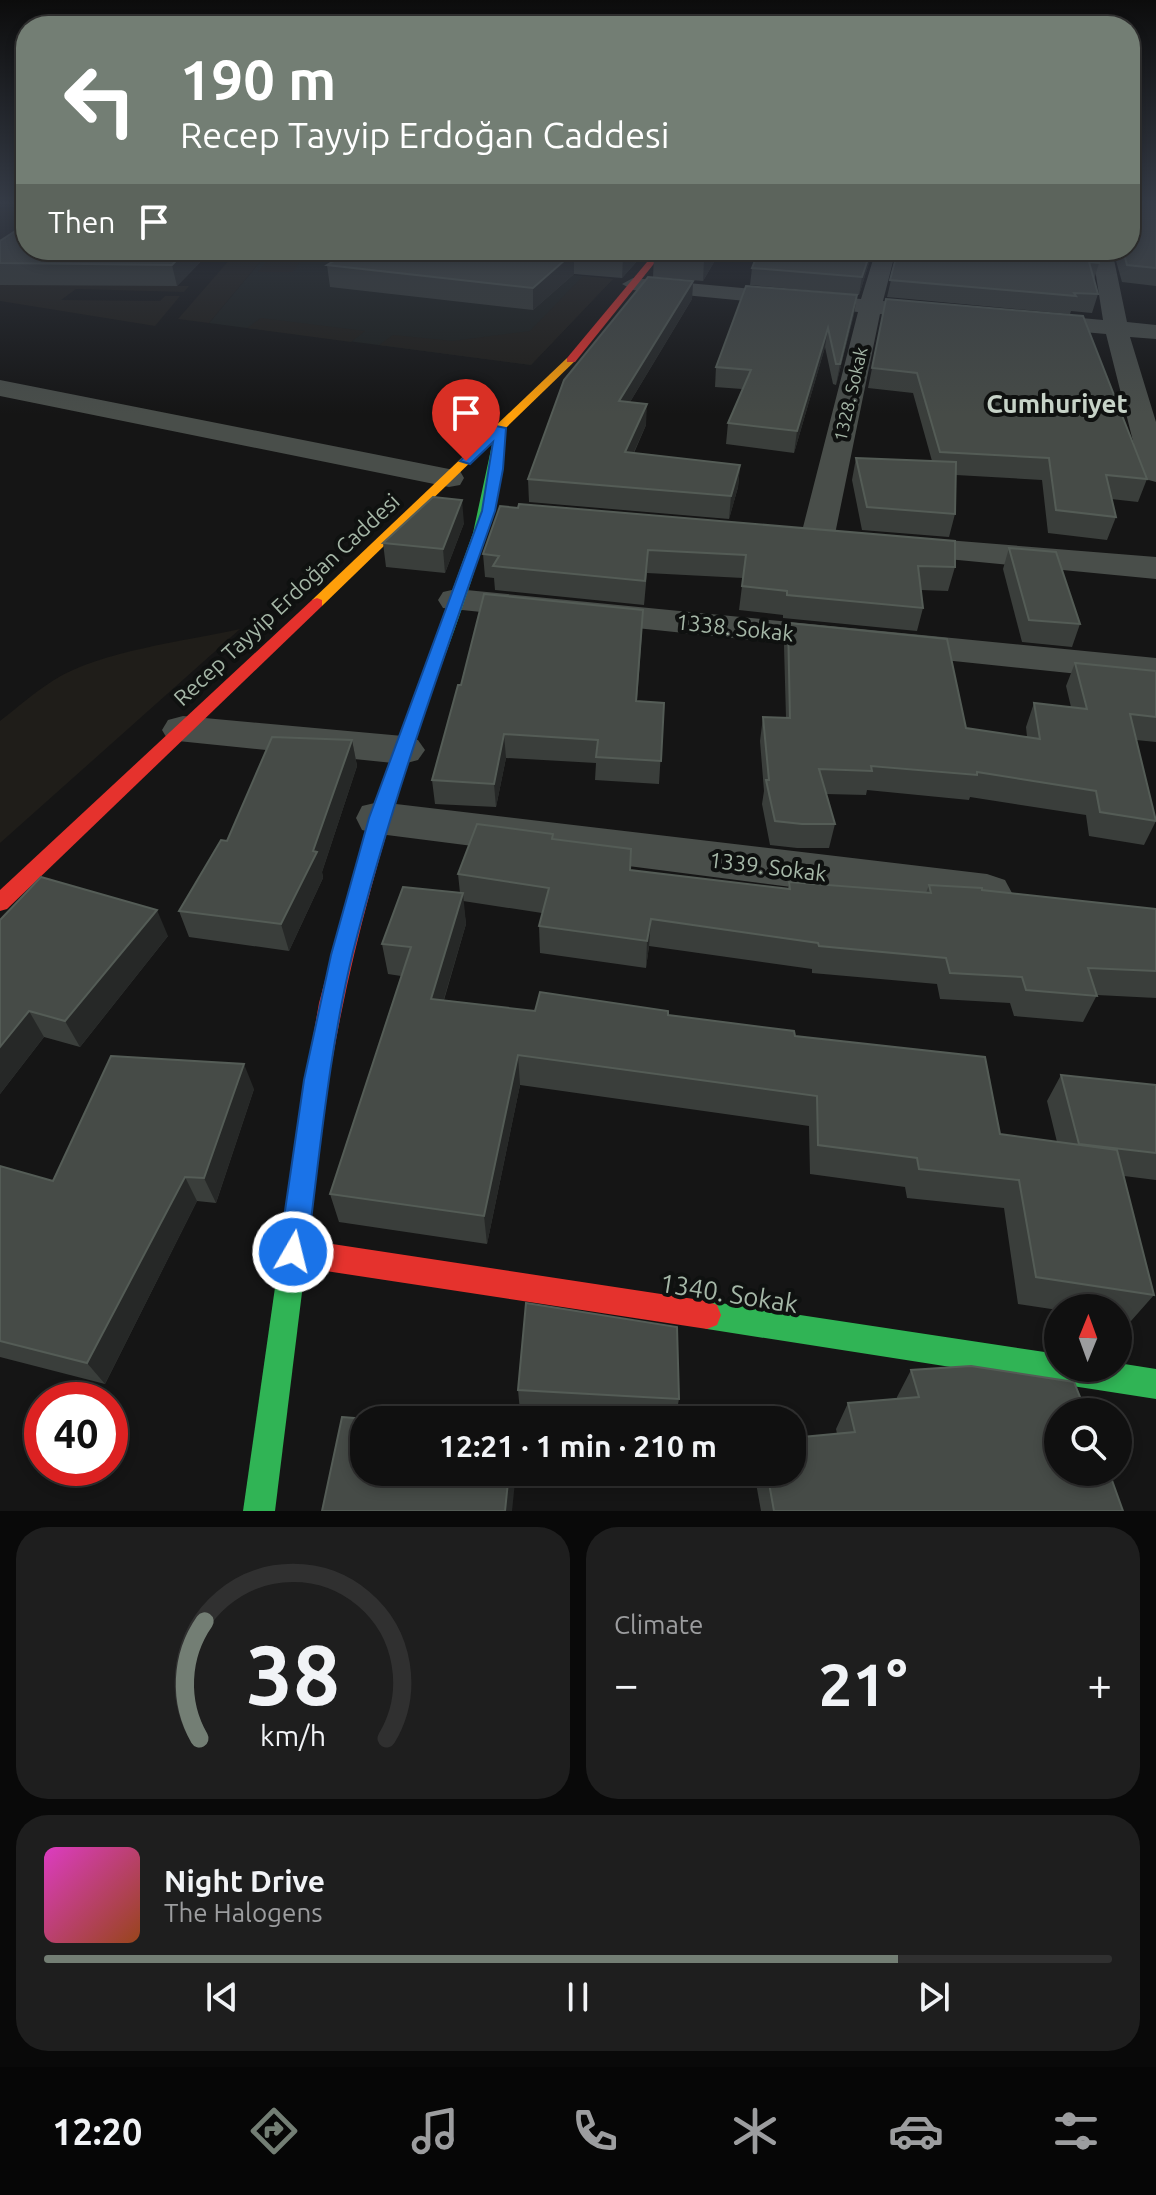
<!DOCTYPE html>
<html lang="en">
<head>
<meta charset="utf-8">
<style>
	body { margin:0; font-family:Ubuntu,sans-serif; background:#1e1e1e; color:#f1f3f6; height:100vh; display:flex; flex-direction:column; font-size:30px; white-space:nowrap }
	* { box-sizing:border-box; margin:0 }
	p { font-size:26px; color:#9c9d9f }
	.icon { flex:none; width:44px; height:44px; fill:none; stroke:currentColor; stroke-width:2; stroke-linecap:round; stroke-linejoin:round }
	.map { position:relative; height:1511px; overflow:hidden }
	.panel { display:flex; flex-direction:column; gap:16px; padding:16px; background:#090909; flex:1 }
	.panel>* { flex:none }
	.guide { position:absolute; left:16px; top:16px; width:1124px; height:244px; border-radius:32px; box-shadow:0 4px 12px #0003,0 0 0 2px #303030; background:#737e74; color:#fff; overflow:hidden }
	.needle { width:52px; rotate:1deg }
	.buttons { position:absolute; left:1044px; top:1294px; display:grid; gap:16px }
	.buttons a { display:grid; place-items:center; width:88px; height:88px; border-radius:50%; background:#101010; box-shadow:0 4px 12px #0003,0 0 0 2px #303030; font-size:40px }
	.speed { position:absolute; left:24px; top:1382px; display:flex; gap:16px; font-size:40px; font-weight:700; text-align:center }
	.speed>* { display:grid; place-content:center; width:104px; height:104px; border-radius:50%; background:#101010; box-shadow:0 4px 12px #0003,0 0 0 2px #303030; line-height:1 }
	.speed .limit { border:12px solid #d22; background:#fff; color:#111 }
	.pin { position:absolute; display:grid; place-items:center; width:68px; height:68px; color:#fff; margin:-82px -34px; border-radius:50% 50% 50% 0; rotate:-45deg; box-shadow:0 0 8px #0007 }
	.pin .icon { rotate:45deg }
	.me { position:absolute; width:88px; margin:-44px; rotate:8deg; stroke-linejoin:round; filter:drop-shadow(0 0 6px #0008) }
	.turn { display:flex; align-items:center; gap:28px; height:168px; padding:0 32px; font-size:36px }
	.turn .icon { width:104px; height:104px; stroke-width:2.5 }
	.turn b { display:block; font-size:56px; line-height:68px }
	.then { display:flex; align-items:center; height:76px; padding:0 32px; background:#0003; gap:16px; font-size:30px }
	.big { font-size:60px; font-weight:700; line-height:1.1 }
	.panel .card { flex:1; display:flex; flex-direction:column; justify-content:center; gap:12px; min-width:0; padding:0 28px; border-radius:32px; background:#1e1e1e }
	.panel .dial { align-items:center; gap:0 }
	.dial svg { height:208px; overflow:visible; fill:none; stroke:#303030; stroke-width:7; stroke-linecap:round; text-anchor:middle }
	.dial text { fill:#f1f3f6; stroke:none }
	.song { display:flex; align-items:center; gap:24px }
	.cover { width:96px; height:96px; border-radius:12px; background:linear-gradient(135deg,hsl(310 70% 55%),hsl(20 70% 35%)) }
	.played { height:8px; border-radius:4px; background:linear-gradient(90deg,#737e74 80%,#303030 80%) }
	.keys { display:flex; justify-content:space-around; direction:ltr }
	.heat { display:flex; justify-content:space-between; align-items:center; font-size:44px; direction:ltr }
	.panel .tiles { flex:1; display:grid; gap:16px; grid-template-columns:1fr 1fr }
	.card:last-child { grid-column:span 2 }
	.trip { position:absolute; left:350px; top:1406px; width:456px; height:80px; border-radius:32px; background:#101010; box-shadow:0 4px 12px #0003,0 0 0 2px #303030; font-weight:700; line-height:80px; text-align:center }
	.menu { display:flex; height:128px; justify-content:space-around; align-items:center; background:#060606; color:#9c9d9f }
	.menu .icon { width:56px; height:56px }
	.menu .current { color:#737e74 }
	.menu b { font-size:36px; color:#f1f3f6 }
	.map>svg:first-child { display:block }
	.built { fill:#1c1f1d }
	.green { fill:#1f1d19 }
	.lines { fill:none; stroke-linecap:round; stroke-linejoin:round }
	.street { fill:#494e4a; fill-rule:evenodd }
	.fast { fill:#30b455; fill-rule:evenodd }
	.slow { fill:#ff9f0a; fill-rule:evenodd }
	.jam { fill:#e5322d; fill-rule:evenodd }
	.wall { fill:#3a3e3b }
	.shaded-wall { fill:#262827 }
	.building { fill:#464b47; stroke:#545c56; stroke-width:2 }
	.route { fill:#1a73e8; stroke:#114b97; stroke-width:2 }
	.labels { text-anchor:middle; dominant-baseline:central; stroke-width:8; stroke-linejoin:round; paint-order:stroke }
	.far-street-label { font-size:18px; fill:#a5b7a7; stroke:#0f1110 }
	.street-label { font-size:22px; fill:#a5b7a7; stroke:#0f1110 }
	.far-district-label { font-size:26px; font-weight:bold; fill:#c7d3c8; stroke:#0f1110 }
	.near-street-label { font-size:26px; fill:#a5b7a7; stroke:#0f1110 }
</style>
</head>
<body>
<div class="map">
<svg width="1156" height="1511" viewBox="0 0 1156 1511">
	<rect width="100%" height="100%" fill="#151515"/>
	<path class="built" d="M 270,250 L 306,250 L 359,256 L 364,254 L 613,279 L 531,365 L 209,323 Z"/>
	<g class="green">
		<path d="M 238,250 L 270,250 L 209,323 L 178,319 Z"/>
		<path d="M 274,251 L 307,251 L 293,272 L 258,272 Z"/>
		<path d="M 583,276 L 613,279 L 531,365 L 379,345 L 393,335 L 453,341 L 530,331 Z"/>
		<path d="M 0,284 L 189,286 L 184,292 L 76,289 L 61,300 L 160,301 L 165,296 L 180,296 L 155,326 L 0,301 Z"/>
		<path d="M 261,318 L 365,331 L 351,342 L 247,328 Z"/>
		<path d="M 240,629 L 0,843 L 0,721 C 18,707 35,692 54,680 C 100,651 186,641 240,629 Z"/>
	</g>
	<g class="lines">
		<g class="street">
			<path d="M 876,250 L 896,250 L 883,301 L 942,306 L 950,308 L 953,313 L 950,318 L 942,320 L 880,314 L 834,539 L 829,546 L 817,549 L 805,546 L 800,539 L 858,312 L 633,290 L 622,284 L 633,278 L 861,299 Z"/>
			<path d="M 1092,250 L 1112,250 L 1127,322 L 1156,325 L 1156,339 L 1130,337 L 1156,422 L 1156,482 L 1145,479 L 1141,473 L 1106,334 L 1027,327 L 1019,325 L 1015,320 L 1019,315 L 1027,313 L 1103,320 Z"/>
			<path d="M 0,380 L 449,469 L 460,471 L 464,478 L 460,485 L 449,487 L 0,396 Z"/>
			<path d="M 897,536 L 1156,557 L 1156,579 L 885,553 L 880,546 L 885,539 Z"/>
			<path d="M 456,589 L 1156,658 L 1156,682 L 443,608 L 438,600 L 443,592 Z"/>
			<path d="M 183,716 L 403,736 L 418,740 L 425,750 L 418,760 L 403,764 L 168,740 L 162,730 L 168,720 Z"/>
			<path d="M 379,802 L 987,874 L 1005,880 L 1012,893 L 1005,906 L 987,912 L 379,834 L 362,830 L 356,818 L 362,806 Z"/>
		</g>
		<g class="fast">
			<path d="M 496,426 L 506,428 C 496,524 461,612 428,702 L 420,707 L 414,706 L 412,702 L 473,533 Z"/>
			<path d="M 313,1095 L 322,1098 L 325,1106 L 275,1511 L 243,1511 L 301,1106 L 304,1098 Z"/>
			<path d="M 707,1301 L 1058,1354 L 1058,1368 L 1118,1368 L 1118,1363 L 1156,1369 L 1156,1399 L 707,1329 L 697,1325 L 693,1315 L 697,1305 Z"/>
		</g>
		<path class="slow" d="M 567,358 L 576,360 L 322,606 L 312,606 L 312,600 Z"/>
		<g class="jam">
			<path d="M 657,250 L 665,250 L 575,362 L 567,362 L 567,358 Z"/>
			<path d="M 317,598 L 322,600 L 322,606 L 7,909 L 0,911 L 0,890 L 312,600 Z"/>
			<path d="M 420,697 L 428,702 C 384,835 345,967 325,1106 L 322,1114 L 313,1117 L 304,1114 L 301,1106 L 319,1003 L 346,901 L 412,702 Z"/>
			<path d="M 293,1238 L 707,1301 L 717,1305 L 721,1315 L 717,1325 L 707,1329 L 293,1266 L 283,1262 L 279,1252 L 283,1242 Z"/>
		</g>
	</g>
	<g class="wall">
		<path d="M 1156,202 L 1156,286 L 1122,282 L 1113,250 L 1130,250 Z"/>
		<path d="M 0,241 L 26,250 L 212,250 L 177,286 L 0,285 Z"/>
		<path d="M 352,250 L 647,250 L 622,278 L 574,274 L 533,310 L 330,287 L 327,265 Z"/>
		<path d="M 721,250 L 703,281 L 653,277 L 654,256 Z"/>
		<path d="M 759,250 L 873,250 L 859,295 L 750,285 L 752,268 Z"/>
		<path d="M 898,250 L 1099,263 L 1094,280 L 1098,294 L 1092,313 L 1071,311 L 1070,314 L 887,297 Z"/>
		<path d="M 693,281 L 692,299 L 630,402 L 646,425 L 634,453 L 740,465 L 738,487 L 729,519 L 529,502 L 528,479 Z"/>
		<path d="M 857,295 L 854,314 L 836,385 L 833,384 L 825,347 L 794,453 L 726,444 L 728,423 L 742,389 L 715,387 L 716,367 Z"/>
		<path d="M 886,299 L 1147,479 L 1138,502 L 1111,499 L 1116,517 L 1107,540 L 1048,533 L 1042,480 L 956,475 L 955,514 L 949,537 L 862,530 L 852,480 L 856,458 L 932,461 L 913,393 L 868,388 Z"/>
		<path d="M 500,506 L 955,567 L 948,591 L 921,590 L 923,608 L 917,631 L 783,618 L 783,615 L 739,610 L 743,578 L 647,573 L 644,605 L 495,590 L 494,578 L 485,577 L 483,554 Z"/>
		<path d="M 464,523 L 445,573 L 386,567 L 383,543 Z"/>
		<path d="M 1009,548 L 1080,624 L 1072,647 L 1022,642 L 1003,569 Z"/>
		<path d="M 788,623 L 966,728 L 1027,737 L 1026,727 L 1034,703 L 1071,707 L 1066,686 L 1075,663 L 1156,671 L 1156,742 L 1136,740 L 1156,821 L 1144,845 L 1089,836 L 1086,815 L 970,797 L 969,800 L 867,790 L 866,795 L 826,794 L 835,824 L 829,848 L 797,848 L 770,845 L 762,804 L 764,791 L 760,741 L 763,717 L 786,718 L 784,646 Z"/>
		<path d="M 642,632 L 637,701 L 664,703 L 659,784 L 595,780 L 596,763 L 506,758 L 496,807 L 435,804 L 432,780 L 461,685 Z"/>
		<path d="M 352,740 L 357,766 L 322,872 L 323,878 L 289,951 L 189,937 L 179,911 L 227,841 Z"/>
		<path d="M 553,839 L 630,870 L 788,889 L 789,882 L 926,893 L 929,885 L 1156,909 L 1156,998 L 1097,995 L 1083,1022 L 1014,1016 L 1010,1003 L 940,999 L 937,984 L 812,973 L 812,969 L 649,946 L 646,968 L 540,953 L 539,926 L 542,913 L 463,901 L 466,924 L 444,1000 L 535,1011 L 668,1015 L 795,1036 L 1000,1134 L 1057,1142 L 1047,1101 L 1061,1075 L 1156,1085 L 1156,1180 L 1124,1176 L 1154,1295 L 1131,1321 L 1118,1319 L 1118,1308 L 1058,1308 L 1058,1310 L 1018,1304 L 1004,1208 L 907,1198 L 905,1187 L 810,1174 L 809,1126 L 520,1085 L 487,1244 L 339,1222 L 330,1194 L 401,976 L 388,974 L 382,944 L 460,893 L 458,874 Z"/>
		<path d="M 0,920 L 168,936 L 80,1047 L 44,1037 L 0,1094 Z"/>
		<path d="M 254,1089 L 216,1203 L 197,1201 L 105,1384 L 0,1357 L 0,1166 L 53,1181 Z"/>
		<path d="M 911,1370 L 1123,1511 L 761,1511 L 754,1472 L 792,1472 L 837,1434 L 836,1429 L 848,1403 L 897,1399 L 897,1397 Z"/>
		<path d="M 518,1390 L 679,1399 L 675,1420 L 520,1411 Z"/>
	</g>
	<g class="shaded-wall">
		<path d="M 186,250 L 212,250 L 177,286 L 172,265 Z"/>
		<path d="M 629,250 L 647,250 L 622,278 L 623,257 Z"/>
		<path d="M 710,250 L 721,250 L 703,281 L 704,260 Z"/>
		<path d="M 871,250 L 873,250 L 859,295 L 862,277 Z"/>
		<path d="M 574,252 L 574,274 L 533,310 L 533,288 Z"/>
		<path d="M 693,281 L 692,299 L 618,422 L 619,401 Z"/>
		<path d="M 857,295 L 854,314 L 836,385 L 840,364 Z"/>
		<path d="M 828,328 L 825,347 L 794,453 L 797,431 Z"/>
		<path d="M 647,404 L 646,425 L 624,474 L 625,452 Z"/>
		<path d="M 740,465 L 738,487 L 729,519 L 731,496 Z"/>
		<path d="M 462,500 L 464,523 L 445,573 L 443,549 Z"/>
		<path d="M 504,734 L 506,758 L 496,807 L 494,784 Z"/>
		<path d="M 352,740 L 357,766 L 322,872 L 323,878 L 289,951 L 281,924 L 313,851 Z"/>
		<path d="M 463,893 L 466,924 L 435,1029 L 431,999 Z"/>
		<path d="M 157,910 L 168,936 L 80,1047 L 65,1021 Z"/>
		<path d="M 651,919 L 649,946 L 646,968 L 647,941 Z"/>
		<path d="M 29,1011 L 44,1037 L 0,1094 L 0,1047 Z"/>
		<path d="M 518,1055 L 520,1085 L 487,1244 L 484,1216 Z"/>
		<path d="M 244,1064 L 254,1089 L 216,1203 L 204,1178 Z"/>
		<path d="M 185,1177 L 197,1201 L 105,1384 L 87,1363 Z"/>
		<path d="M 509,1472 L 516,1472 L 512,1511 L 505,1511 Z"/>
	</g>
	<g class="building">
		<path d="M 1130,202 L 1156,202 L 1156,268 L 1127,265 L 1123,250 L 1130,250 Z"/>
		<path d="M 26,224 L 26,250 L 186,250 L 172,265 L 0,263 L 0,241 Z"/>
		<path d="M 352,250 L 629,250 L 623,257 L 574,252 L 533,288 L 327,265 Z"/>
		<path d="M 659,250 L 710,250 L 704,260 L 654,256 Z"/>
		<path d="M 759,250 L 871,250 L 862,277 L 752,268 Z"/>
		<path d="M 898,250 L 1097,250 L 1099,263 L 1089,262 L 1098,294 L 1074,293 L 1076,296 L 890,280 Z"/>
		<path d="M 648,277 L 693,281 L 619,401 L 647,404 L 625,452 L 740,465 L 731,496 L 528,479 L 564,380 Z"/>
		<path d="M 746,286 L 857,295 L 840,364 L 836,364 L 828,328 L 797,431 L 728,423 L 751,370 L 716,367 Z"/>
		<path d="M 886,299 L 1083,316 L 1147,479 L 1106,475 L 1116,517 L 1056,510 L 1049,458 L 940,452 L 917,373 L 872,368 Z"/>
		<path d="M 856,458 L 956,462 L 955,514 L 867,507 Z"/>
		<path d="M 433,497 L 462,500 L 443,549 L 383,543 Z"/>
		<path d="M 519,504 L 955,541 L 955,567 L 918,566 L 923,608 L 787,595 L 787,591 L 742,586 L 746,555 L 648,550 L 645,581 L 493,566 L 499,556 L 483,554 L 500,506 L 518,508 Z"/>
		<path d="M 1009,548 L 1056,552 L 1080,624 L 1029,620 Z"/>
		<path d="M 484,594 L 643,610 L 636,701 L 664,703 L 661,761 L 596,757 L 598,740 L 504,734 L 494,784 L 432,780 L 458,685 L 461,685 Z"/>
		<path d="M 788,623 L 947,639 L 966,728 L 1040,739 L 1034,703 L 1087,709 L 1075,663 L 1156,671 L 1156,717 L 1130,714 L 1156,821 L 1100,812 L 1096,791 L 977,772 L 977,775 L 871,766 L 872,771 L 819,769 L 835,824 L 802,824 L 775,821 L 766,780 L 769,780 L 763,717 L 790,718 Z"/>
		<path d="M 272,737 L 352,740 L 313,851 L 317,852 L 281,924 L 179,911 L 221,840 L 227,841 Z"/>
		<path d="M 477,824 L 553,834 L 552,839 L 631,849 L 630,870 L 790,889 L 789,882 L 931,893 L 929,885 L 982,888 L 982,890 L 1156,909 L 1156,971 L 1088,968 L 1097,996 L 1026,990 L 1022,977 L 950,973 L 946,958 L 819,946 L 818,943 L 651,919 L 647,941 L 539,926 L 549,888 L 458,874 Z"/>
		<path d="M 41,877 L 157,910 L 65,1021 L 29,1011 L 0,1047 L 0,920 Z"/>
		<path d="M 403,887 L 463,893 L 431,999 L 535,1011 L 540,992 L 668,1011 L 668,1015 L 794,1031 L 795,1036 L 985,1057 L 1000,1134 L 1117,1150 L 1154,1295 L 1036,1277 L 1019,1180 L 919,1169 L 917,1158 L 818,1145 L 817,1096 L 518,1055 L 484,1216 L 330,1194 L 411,947 L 382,944 Z"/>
		<path d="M 111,1056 L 244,1064 L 204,1178 L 185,1177 L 87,1363 L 0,1341 L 0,1166 L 53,1181 Z"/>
		<path d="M 1061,1075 L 1156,1085 L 1156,1153 L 1079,1144 Z"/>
		<path d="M 526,1303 L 677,1327 L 679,1399 L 518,1390 Z"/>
		<path d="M 971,1366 L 1074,1382 L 1086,1412 L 1058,1412 L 1058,1472 L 1109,1472 L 1123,1511 L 774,1511 L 767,1472 L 792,1472 L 792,1438 L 855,1432 L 848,1403 L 919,1397 L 911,1370 Z"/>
		<path d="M 342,1417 L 380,1420 L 364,1420 L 364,1472 L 509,1472 L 505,1511 L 322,1511 Z"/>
	</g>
	<linearGradient id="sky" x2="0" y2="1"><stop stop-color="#0c0c0c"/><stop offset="0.49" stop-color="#353b46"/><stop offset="1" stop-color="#353b46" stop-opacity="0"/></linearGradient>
	<rect width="1156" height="414" fill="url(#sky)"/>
	<path class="route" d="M 496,426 L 506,428 L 503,469 L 495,511 C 444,657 391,802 353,952 C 329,1050 320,1152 307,1252 L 303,1262 L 293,1266 L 283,1262 L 279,1252 L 304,1080 L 331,955 L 369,818 L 482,511 L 493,442 L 470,464 L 460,461 Z"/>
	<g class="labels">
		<g class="far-street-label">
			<text transform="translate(850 394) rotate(-77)">1328. Sokak</text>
		</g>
		<g class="street-label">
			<text transform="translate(286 599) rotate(-43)">Recep Tayyip Erdoğan Caddesi</text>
			<text transform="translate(735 627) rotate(6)">1338. Sokak</text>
			<text transform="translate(768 866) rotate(7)">1339. Sokak</text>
		</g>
		<g class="far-district-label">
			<text x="1057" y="403">Cumhuriyet</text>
		</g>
		<g class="near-street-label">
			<text transform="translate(729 1293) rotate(9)">1340. Sokak</text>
		</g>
	</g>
</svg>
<div class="buttons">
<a><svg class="needle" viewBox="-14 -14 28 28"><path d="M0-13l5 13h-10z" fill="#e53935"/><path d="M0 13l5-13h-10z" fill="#9c9d9f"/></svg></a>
<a><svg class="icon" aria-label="search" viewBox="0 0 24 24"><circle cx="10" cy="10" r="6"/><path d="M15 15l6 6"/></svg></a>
</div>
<div class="speed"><div class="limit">40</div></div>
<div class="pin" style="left:466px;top:461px;background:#d93025"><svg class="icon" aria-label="arrive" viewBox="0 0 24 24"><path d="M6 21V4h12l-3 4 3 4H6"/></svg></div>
<svg class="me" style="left:293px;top:1252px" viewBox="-20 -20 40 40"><circle r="17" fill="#1a73e8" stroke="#fff" stroke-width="3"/><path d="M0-11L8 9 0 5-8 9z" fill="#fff"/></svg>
<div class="trip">12:21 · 1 min · 210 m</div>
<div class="guide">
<div class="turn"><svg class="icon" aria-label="left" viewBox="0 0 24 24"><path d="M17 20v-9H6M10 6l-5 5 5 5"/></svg><div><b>190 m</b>Recep Tayyip Erdoğan Caddesi</div></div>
<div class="then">Then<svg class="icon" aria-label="arrive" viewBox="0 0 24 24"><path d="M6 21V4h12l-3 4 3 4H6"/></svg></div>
</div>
</div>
<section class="panel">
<div class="tiles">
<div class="card dial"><svg viewBox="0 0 100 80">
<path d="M14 69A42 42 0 1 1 86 69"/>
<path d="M14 69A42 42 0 0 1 16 24" stroke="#737e74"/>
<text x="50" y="56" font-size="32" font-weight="700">38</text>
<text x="50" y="72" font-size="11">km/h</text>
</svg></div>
<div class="card"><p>Climate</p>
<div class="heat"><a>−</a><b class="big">21°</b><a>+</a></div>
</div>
<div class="card">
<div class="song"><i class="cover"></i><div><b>Night Drive</b><p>The Halogens</p></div></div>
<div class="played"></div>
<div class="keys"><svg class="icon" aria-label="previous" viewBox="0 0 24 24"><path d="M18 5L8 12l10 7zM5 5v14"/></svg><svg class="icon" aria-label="pause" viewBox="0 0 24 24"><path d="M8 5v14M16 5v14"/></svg><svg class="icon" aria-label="next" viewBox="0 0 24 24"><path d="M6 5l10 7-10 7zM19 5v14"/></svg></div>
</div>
</div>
</section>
<nav class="menu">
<b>12:20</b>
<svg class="icon current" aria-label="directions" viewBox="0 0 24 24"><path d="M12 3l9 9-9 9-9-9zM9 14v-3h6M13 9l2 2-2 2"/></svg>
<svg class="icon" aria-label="music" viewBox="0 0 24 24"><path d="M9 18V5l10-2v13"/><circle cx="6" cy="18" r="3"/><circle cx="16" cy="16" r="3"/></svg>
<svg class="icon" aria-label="phone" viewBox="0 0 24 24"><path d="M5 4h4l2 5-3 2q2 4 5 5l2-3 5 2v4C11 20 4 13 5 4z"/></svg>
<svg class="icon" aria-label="climate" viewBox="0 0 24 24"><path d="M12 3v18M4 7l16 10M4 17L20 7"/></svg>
<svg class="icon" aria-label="car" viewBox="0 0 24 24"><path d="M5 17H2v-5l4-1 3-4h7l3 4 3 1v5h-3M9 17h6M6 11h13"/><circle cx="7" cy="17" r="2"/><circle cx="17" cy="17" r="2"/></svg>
<svg class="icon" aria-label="filters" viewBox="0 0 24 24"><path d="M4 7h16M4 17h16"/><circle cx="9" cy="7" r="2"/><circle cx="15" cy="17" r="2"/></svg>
</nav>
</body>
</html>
